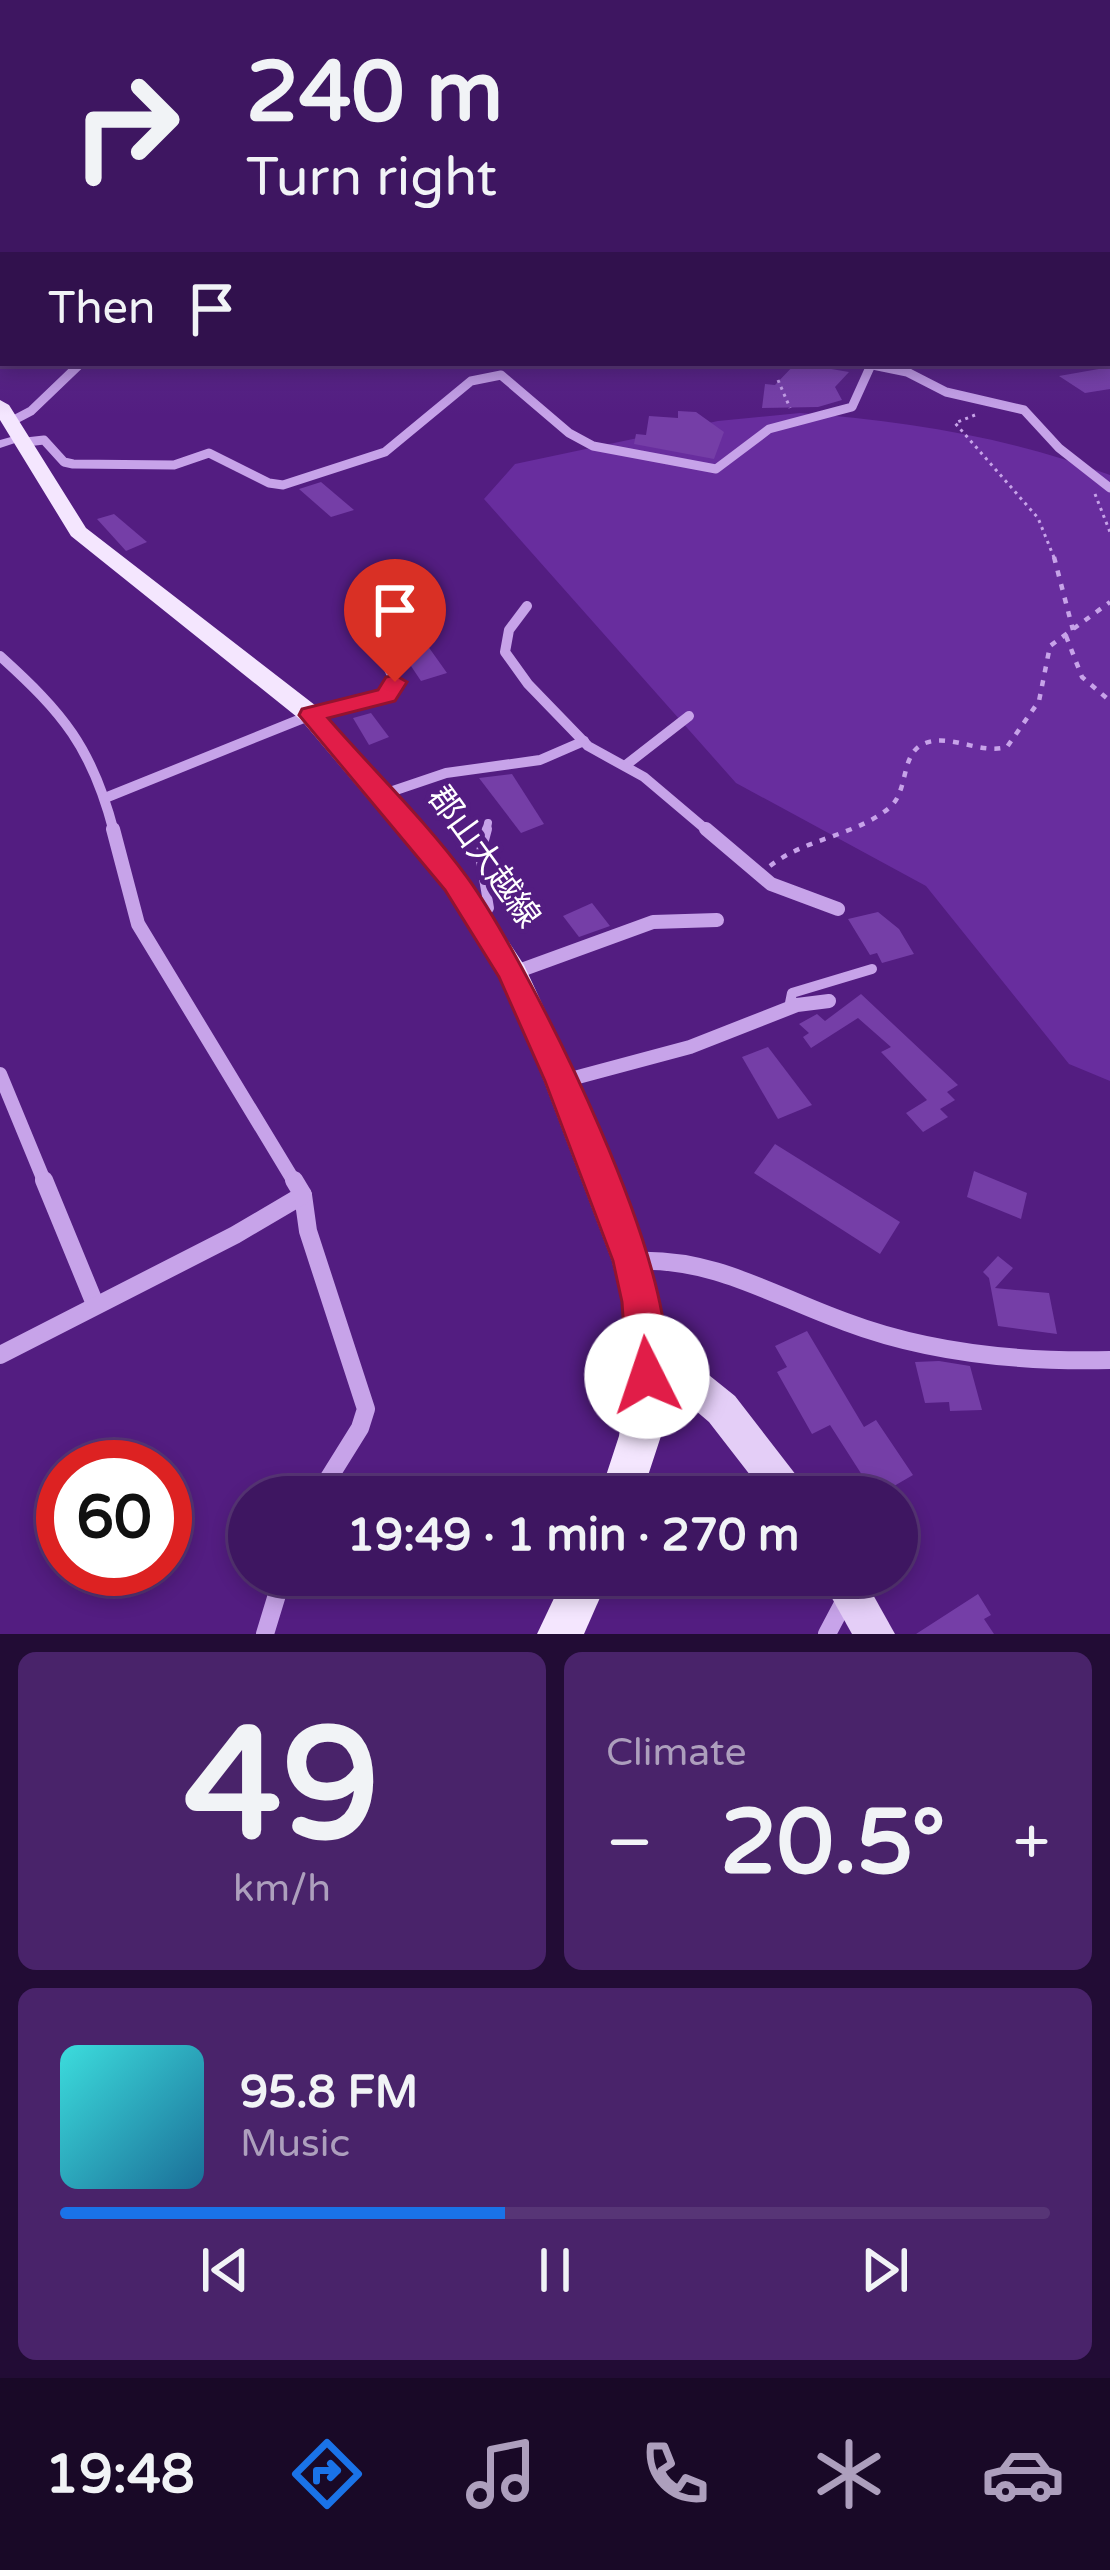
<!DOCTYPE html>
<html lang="en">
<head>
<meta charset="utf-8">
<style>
	body { margin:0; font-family:"Varela Round","Noto Sans JP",sans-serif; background:#49236a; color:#f1f3f6; height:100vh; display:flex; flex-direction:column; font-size:45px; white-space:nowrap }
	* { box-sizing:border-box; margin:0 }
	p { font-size:39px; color:#ad9fbd }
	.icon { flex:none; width:66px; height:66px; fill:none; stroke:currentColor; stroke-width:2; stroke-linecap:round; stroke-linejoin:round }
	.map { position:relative; height:1634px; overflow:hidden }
	.panel { display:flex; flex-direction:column; gap:18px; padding:18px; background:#220c35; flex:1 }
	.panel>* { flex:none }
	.guide { position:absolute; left:0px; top:0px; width:1110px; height:366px; box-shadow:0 6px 18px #0003,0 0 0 3px #573576; background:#3e1661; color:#f1f3f6; overflow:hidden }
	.speed { position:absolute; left:36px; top:1440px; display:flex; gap:24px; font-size:60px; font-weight:700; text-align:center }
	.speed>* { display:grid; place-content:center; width:156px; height:156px; border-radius:50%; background:#3e1661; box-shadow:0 6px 18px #0003,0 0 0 3px #573576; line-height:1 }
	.speed .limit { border:18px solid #d22; background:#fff; color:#111 }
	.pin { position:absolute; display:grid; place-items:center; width:102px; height:102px; color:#fff; margin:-123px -51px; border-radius:50% 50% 50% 0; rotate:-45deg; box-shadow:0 0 12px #0007 }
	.pin .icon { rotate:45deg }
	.me { position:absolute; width:132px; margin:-66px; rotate:356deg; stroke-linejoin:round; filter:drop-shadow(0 0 9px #0008) }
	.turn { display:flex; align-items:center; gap:42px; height:252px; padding:0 48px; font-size:54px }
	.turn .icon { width:156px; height:156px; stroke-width:2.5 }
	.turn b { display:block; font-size:84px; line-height:102px }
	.then { display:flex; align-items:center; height:114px; padding:0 48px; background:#0003; gap:24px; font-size:45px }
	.big { font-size:90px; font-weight:700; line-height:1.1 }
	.panel .tile { flex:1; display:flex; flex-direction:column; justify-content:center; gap:18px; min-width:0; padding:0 42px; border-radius:18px; background:#49236a }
	.panel .dial { align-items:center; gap:0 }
	.dial b { font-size:156px; line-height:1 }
	.song { display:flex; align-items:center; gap:36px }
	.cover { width:144px; height:144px; border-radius:18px; background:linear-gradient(135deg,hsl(180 70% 55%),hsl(200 70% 35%)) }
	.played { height:12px; border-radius:6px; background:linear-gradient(90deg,#1a73e8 45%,#573576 45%) }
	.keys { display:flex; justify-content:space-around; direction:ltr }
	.heat { display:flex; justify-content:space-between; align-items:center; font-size:66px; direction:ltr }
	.panel .tiles { flex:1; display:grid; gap:18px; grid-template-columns:1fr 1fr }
	.tile:last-child { grid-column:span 2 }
	.trip { position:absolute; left:228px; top:1476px; width:690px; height:120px; border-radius:60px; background:#3e1661; box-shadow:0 6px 18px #0003,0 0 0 3px #573576; font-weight:700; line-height:120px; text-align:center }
	.menu { display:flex; height:192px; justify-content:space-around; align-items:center; background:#190927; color:#ad9fbd }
	.menu .icon { width:84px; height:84px }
	.menu .current { color:#1a73e8 }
	.menu b { font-size:54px; color:#f1f3f6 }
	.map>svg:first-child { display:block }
	.green { fill:#682d9e }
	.building { fill:#753ea7 }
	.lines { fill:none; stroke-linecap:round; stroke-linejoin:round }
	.path-far1 { stroke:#c7a3e9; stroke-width:3; stroke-dasharray:3 4.5; stroke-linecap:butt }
	.path { stroke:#c7a3e9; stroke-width:4.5; stroke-dasharray:6 8; stroke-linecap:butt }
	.service-far1 { stroke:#c7a3e9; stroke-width:8 }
	.service { stroke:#c7a3e9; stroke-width:10 }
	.minor-far3 { stroke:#c7a3e9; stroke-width:9 }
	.minor-far2 { stroke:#c7a3e9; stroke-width:10 }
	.minor-far1 { stroke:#c7a3e9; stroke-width:14 }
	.minor { stroke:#c7a3e9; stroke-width:18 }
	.tertiary { fill:#c7a3e9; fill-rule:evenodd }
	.secondary { fill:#e4cef7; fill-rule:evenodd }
	.primary { fill:#f4e6fe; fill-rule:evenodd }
	.route { fill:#e11d48; stroke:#92132f; stroke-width:3 }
	.labels { text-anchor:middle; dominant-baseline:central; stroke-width:10; stroke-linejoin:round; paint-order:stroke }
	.street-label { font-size:33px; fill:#fff; stroke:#531d81 }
</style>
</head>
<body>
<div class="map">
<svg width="1110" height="1634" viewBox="0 0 1110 1634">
	<rect width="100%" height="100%" fill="#531d81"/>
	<path class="green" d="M 800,413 C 907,421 1009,437 1110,475 L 1110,1081 L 1069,1064 L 926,886 L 736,783 L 484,499 L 515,464 L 718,421 Z"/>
	<g class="building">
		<path d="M 796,363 L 849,372 L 835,387 L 842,400 L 818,407 L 762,408 L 765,384 L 775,385 Z"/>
		<path d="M 1110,367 L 1110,389 L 1085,393 L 1059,376 Z"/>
		<path d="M 678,411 L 696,412 L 724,432 L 714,459 L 634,444 L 636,434 L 646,435 L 649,416 L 678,418 Z"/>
		<path d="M 321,482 L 354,510 L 331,517 L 299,489 Z"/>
		<path d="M 114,514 L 147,542 L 126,551 L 97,519 Z"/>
		<path d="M 420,635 L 447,673 L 421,681 L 405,657 L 412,655 L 402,640 Z"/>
		<path d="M 371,713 L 389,737 L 369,745 L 353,718 Z"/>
		<path d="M 512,774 L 544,824 L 521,833 L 479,778 Z"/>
		<path d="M 592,903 L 610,926 L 579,937 L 563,916 Z"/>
		<path d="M 878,912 L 899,929 L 914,954 L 882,963 L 877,953 L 870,955 L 848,919 Z"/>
		<path d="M 861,994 L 958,1085 L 947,1092 L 955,1100 L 940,1109 L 948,1117 L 923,1132 L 906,1113 L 927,1100 L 881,1052 L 891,1047 L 858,1018 L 811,1048 L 803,1037 L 809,1033 L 799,1024 L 817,1014 L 825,1021 Z"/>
		<path d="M 768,1047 L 812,1105 L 778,1119 L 742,1057 Z"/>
		<path d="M 775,1144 L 900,1222 L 880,1254 L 754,1173 Z"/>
		<path d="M 974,1171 L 1027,1193 L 1021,1219 L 967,1197 Z"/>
		<path d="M 998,1256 L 1013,1268 L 995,1288 L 1049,1293 L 1057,1334 L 998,1326 L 989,1278 L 983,1272 Z"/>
		<path d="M 807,1331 L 864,1427 L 876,1420 L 913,1475 L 882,1493 L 877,1485 L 871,1489 L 830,1425 L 812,1434 L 777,1372 L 787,1367 L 775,1346 Z"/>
		<path d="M 939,1361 L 970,1366 L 982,1410 L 950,1411 L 949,1402 L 925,1403 L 915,1362 Z"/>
		<path d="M 978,1594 L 991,1615 L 984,1619 L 994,1634 L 916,1634 Z"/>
	</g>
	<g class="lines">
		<g class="path-far1">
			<path d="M 778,380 L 790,408"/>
			<path d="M 975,415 L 955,423 L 1038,518 L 1055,560"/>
			<path d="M 1095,494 L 1110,532"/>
		</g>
		<g class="path">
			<path d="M 1054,557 L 1073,630"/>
			<path d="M 1066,636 L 1082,677 L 1110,701"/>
			<path d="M 770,866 C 806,838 855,836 889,808 C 909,792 900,755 923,744 C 949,732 979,755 1007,747 L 1039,701 L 1050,646 L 1110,602"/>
		</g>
		<path class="service-far1" d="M 486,832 L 488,823"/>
		<g class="service">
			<path d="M 481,921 L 489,908 L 480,855 L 487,829"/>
			<path d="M 789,1008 L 792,993 L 872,969"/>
		</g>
		<g class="minor-far3">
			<path d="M 863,363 L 907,372 L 946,392 L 1024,410 L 1059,448 L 1110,488"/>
			<path d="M 12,421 L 31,411 L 79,365"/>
			<path d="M 26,442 L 44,440 L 64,462 L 73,464 L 174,465 L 209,453 L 269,483 L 283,485 L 385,452 L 471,381 L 501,375 L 569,433 L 593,446 L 716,469 L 769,429 L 852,407 L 871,365"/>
		</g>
		<g class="minor-far2">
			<path d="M 527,606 L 509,630 L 505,652 L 528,684 L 588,746 L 644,777 L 709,832"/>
			<path d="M 0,656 C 63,713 92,747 114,832"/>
			<path d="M 626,765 L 689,716"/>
			<path d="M 381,795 L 446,773 L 540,760 L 584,741"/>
			<path d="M 105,798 L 311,715 L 387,696 L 395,682 L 375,638 L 377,633 L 438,604"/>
		</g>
		<g class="minor-far1">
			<path d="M 113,829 L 138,924 L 295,1183"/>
			<path d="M 706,829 L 771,884 L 838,909"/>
			<path d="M 513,973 L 653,922 L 717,920"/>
			<path d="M 0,1074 L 45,1183"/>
			<path d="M 563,1081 L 690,1047 L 797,1005 L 829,1001"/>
		</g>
		<g class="minor">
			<path d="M 44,1180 L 95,1304"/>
			<path d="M 303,1195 L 308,1231 L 366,1409 L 360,1428 L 317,1497"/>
			<path d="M 636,1261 C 716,1258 773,1296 846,1322 C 928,1353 1023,1362 1110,1360"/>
			<path d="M 0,1355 L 235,1235 L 303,1195 L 294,1180"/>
			<path d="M 265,1634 L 283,1575"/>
			<path d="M 827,1634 L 846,1598"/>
		</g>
		<path class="tertiary" d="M 18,435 L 30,438 L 0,448 L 0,440 Z"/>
		<g class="secondary">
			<path d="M 647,1330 L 659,1335 L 735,1396 L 803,1484 L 809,1497 L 767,1497 L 709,1422 L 635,1359 L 630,1347 L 635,1335 Z"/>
			<path d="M 819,1575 L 862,1575 L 895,1634 L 852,1634 Z"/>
		</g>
		<g class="primary">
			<rect x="0" y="280" width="3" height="10"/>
			<path d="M 1107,310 L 1110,311 L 1110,321 L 1107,320 Z"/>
			<path d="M 68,363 L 108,363 C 100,371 76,371 68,363 Z"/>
			<path d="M 0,400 L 9,405 L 86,528 L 320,709 L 465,876 L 524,965 L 578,1081 L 650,1261 L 660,1302 L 667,1376 L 661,1436 L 641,1497 L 599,1497 L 619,1436 L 627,1376 L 622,1302 L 612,1261 L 544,1081 L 500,977 L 445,890 L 302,721 L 71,536 L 0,420 Z"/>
			<path d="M 565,1575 L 610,1575 L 584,1634 L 537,1634 Z"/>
		</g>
	</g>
	<linearGradient id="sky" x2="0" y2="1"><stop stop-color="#2e1047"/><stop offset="0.45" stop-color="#604092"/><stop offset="1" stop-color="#604092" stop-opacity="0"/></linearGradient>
	<rect width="1110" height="415" fill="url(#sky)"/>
	<path class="route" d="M 395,675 L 407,682 L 395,701 L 328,718 C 374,771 426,821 467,877 C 526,958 699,1298 661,1390 L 647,1396 L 633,1390 L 627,1376 L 622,1302 L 613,1261 L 545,1081 L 499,977 L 445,890 L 299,715 L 302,709 L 378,690 L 386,677 Z"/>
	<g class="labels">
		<g class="street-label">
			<text transform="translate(484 857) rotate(54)">郡山大越線</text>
		</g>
	</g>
</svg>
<div class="speed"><div class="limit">60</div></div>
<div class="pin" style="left:395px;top:682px;background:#d93025"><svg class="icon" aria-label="arrive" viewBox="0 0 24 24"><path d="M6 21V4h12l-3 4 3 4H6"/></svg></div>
<svg class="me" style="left:647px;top:1376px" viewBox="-20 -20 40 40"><circle r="19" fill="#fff"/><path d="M0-13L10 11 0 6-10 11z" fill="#e11d48"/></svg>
<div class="trip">19:49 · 1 min · 270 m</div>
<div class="guide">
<div class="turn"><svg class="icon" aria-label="right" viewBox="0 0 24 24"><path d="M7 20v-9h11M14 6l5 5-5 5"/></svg><div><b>240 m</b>Turn right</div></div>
<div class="then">Then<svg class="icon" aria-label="arrive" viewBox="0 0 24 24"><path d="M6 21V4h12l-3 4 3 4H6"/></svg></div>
</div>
</div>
<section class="panel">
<div class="tiles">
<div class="tile dial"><b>49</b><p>km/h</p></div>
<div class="tile"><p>Climate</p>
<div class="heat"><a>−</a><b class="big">20.5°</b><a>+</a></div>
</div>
<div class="tile">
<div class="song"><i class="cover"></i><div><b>95.8 FM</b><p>Music</p></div></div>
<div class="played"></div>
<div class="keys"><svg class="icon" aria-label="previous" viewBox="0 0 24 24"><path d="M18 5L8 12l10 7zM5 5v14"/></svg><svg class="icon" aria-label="pause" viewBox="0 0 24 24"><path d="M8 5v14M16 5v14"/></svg><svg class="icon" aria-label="next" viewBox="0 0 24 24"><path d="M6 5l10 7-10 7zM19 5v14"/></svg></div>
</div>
</div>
</section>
<nav class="menu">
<b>19:48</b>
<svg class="icon current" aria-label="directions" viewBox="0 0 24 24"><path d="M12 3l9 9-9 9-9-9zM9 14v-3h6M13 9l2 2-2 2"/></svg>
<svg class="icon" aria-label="music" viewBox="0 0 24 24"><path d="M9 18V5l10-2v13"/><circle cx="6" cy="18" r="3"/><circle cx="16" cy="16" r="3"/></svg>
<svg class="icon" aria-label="phone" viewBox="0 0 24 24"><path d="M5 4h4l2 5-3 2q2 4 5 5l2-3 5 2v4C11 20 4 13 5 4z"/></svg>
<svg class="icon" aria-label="climate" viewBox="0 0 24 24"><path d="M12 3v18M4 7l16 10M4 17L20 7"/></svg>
<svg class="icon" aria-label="car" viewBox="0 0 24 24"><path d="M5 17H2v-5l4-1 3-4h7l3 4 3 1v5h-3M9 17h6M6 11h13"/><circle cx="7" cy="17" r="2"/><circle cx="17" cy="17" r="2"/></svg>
</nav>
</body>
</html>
